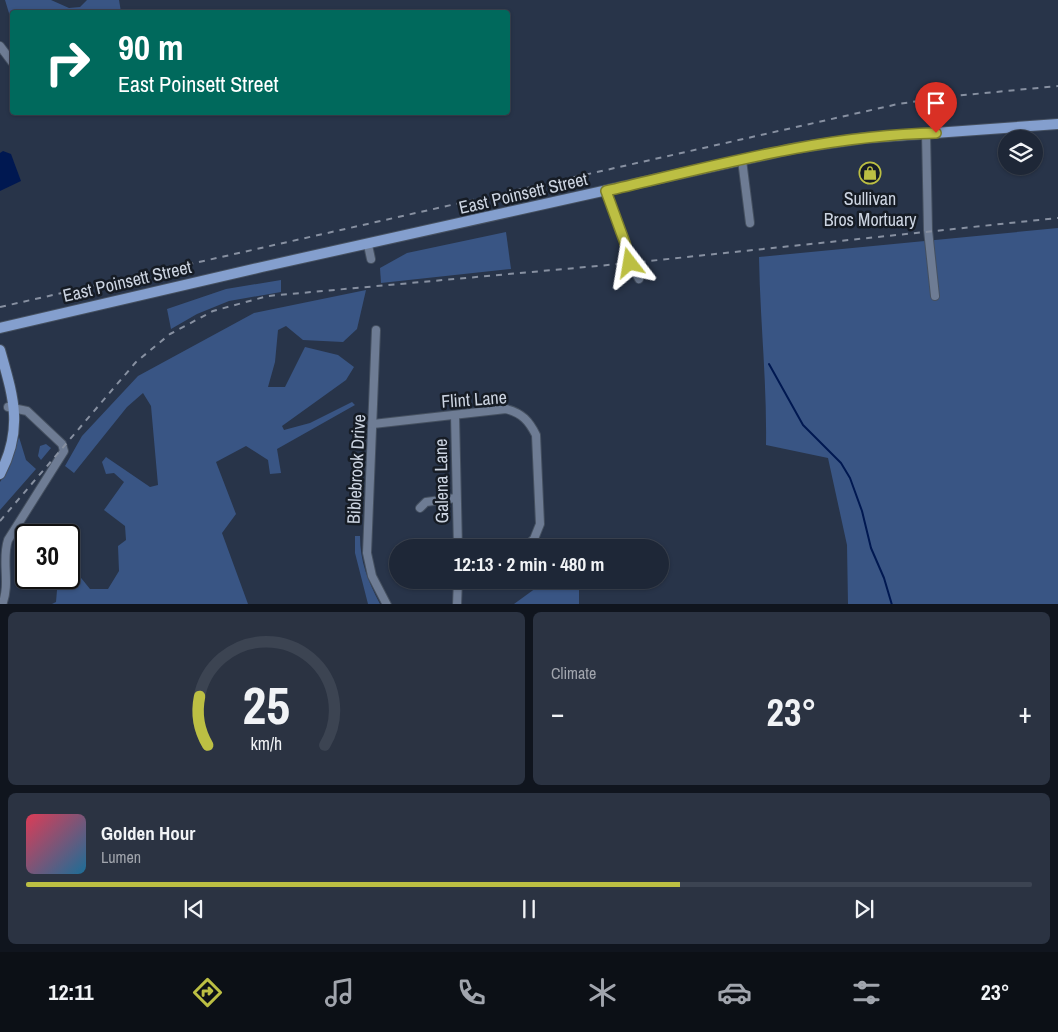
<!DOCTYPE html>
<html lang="en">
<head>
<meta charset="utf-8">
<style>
	body { margin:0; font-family:"Archivo Narrow",sans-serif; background:#2b3342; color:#f1f3f6; height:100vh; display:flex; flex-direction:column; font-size:19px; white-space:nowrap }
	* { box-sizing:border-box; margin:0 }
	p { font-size:16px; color:#a1a5ad }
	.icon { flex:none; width:28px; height:28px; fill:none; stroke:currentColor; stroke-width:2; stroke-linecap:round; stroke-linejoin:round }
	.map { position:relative; height:604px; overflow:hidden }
	.details { display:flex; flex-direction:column; gap:8px; padding:8px; background:#10151e; flex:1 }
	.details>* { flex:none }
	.top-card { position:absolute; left:10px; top:10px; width:500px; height:105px; border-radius:5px; box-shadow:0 1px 4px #0004,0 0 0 1px #3c4452; background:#00695c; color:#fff; overflow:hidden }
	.tools { position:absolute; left:998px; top:130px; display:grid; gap:10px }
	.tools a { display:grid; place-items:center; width:45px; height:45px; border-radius:50%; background:#1e2737; box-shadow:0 1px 4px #0004,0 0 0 1px #3c4452; font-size:25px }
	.speed { position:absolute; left:15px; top:524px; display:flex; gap:10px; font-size:25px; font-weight:700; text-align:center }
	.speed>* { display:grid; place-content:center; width:65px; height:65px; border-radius:50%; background:#1e2737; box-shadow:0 1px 4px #0004,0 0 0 1px #3c4452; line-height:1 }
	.speed .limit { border:2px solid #111; border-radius:8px; background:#fff; color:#111 }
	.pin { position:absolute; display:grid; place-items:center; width:42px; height:42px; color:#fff; margin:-51px -21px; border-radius:50% 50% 50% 0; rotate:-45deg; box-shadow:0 0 5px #0007 }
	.pin .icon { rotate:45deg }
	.me { position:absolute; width:55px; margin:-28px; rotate:346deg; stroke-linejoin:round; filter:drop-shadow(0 0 4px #0008) }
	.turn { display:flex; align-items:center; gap:18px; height:105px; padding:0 25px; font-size:22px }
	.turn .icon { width:65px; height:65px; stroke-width:2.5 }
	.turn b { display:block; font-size:35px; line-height:42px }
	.big { font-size:38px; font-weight:800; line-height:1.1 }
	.details .widget { flex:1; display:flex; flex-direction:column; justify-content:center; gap:8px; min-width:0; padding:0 18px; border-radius:8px; background:#2b3342 }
	.details .dial { align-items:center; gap:0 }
	.dial svg { height:130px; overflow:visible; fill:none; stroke:#3c4452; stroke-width:7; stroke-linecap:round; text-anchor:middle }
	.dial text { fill:#f1f3f6; stroke:none }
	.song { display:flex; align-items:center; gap:15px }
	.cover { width:60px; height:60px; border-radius:8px; background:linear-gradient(135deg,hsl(350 70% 55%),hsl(200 70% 35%)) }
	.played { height:5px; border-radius:2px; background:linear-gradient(90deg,#bcbf43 65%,#3c4452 65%) }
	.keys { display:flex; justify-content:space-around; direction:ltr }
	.heat { display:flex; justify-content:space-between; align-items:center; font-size:28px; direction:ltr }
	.details .tiles { flex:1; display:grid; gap:8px; grid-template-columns:1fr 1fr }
	.widget:last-child { grid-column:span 2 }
	.trip { position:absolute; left:389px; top:539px; width:280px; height:50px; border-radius:25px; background:#1e2737; box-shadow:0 1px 4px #0004,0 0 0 1px #3c4452; font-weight:800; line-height:50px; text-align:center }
	.tabs { display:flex; height:80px; justify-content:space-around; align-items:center; background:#0c1016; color:#a1a5ad }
	.tabs .icon { width:35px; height:35px }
	.tabs .active { color:#bcbf43 }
	.tabs b { font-size:22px; color:#f1f3f6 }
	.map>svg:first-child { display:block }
	.green { fill:#395584 }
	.water { fill:#001851 }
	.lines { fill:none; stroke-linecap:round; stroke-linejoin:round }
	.stream { stroke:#001851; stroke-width:2 }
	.minor-casing { stroke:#455060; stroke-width:10 }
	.major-casing { stroke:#455060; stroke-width:12 }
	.minor { stroke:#6e7c94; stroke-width:8 }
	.major { stroke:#849fce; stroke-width:10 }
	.rail { stroke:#8790a1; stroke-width:2; stroke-dasharray:6 6; stroke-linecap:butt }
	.route-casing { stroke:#7a7c2c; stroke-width:12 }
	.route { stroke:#bcbf43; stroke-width:9 }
	.labels { text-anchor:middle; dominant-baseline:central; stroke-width:5; stroke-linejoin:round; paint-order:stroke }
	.street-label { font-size:18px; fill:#ccd4e1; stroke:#161c25 }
	.poi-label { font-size:18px; fill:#ccd4e1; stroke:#161c25 }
</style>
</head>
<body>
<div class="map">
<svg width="1058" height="605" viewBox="0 0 1058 605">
	<rect width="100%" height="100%" fill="#283449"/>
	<g class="green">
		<path d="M 5,0 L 51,0 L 69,8 L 80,7 L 87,0 L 119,0 L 121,12 L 12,12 L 12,23 Z"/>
		<path d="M 1058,228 L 1058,604 L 848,604 L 847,545 L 828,458 L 766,445 C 767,382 760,320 759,257 Z"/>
		<path d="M 506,232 L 511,269 L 381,283 L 380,268 L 407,253 Z"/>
		<path d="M 281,280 L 281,292 L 229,301 L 197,314 L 171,329 L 167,309 L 226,289 Z"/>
		<path d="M 366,290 L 357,329 L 343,342 L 303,340 L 286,326 L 278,330 L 275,362 L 268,387 L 285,387 L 305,347 L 338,355 L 354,367 L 346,380 L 282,426 L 284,430 L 310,423 L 352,402 L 355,405 L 277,449 L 281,473 L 270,474 L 268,460 L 246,446 L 216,462 L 236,514 L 222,533 L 248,604 L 52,604 L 56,602 L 57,590 L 52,578 L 69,578 L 69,563 L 90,589 L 108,589 L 119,571 L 118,546 L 126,540 L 125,526 L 104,510 L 124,482 L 114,473 L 106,474 L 102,462 L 106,457 L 150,487 L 158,485 L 151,406 L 143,393 L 127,407 L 74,473 L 65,466 L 82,436 L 138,376 L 254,313 Z"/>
		<path d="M 19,437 L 26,460 L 36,469 L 0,510 L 0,482 L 6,473 Z"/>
		<path d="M 46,444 L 51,448 L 41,460 L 38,456 L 40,446 Z"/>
		<path d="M 355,536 L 360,536 C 360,562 368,581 380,604 L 368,604 L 355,553 Z"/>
		<path d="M 547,580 L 579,580 L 579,604 L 514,604 Z"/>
	</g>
	<path class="water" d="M 3,151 L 11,154 L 21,181 L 0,191 L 0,153 Z"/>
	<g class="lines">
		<path class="stream" d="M 769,364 L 803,425 L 841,463 L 850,478 L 862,511 L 871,548 L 884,578 L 892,605"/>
		<g class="minor-casing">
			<g id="minor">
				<path d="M 0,46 L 12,62"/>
				<path d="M 926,133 L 928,230 L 935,296"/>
				<path d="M 742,160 L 750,223"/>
				<path d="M 606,191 L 625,243 L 630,263 L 639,279"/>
				<path d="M 368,245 L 371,259"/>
				<path d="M 376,330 L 367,553 L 372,576 L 387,605"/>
				<path d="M 455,415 L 458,548"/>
				<path d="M 373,424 L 506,409 C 522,413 529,421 536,435 L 540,524 L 534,539 L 524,548"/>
				<path d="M 420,508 L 426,502 L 456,498"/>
				<path d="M 2,605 C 11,583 1,561 8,540 L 64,451 L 62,444 L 27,411 L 8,407"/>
				<path d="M 457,605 L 458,580"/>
			</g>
		</g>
		<g class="major-casing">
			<g id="major">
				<path d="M 0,328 L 262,267 L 796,148 L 865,138 L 1058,124"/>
				<path d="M 0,350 C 13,396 24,428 0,474"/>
			</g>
		</g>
		<use href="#minor" class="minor"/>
		<use href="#major" class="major"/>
		<g class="rail">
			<path d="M 0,307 L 898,104 L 954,96 L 1058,86"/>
			<path d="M 0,521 L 136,362 L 170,334 L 213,311 L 268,296 L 630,263 L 1058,218"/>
		</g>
	</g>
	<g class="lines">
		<g class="route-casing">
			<path id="route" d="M 630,263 L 625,243 L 606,191 C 714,166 824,135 936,133"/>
		</g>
		<use href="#route" class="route"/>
	</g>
	<defs>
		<g id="shop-ring" transform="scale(1.125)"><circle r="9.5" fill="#161c25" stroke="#bcbf43" stroke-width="1.5"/><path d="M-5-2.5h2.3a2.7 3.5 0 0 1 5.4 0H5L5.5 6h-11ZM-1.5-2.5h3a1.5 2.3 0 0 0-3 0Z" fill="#bcbf43"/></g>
	</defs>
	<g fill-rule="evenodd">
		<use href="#shop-ring" x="870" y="173"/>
	</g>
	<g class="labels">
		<g class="street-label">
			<text transform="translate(523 193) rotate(-13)">East Poinsett Street</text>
			<text transform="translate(127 281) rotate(-13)">East Poinsett Street</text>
			<text transform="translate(474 399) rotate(-4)">Flint Lane</text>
			<text transform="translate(356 469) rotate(-87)">Biblebrook Drive</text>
			<text transform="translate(441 481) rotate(-91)">Galena Lane</text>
		</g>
		<g class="poi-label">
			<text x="870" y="198">Sullivan<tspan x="870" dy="21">Bros Mortuary</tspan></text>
		</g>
	</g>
</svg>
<div class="tools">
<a><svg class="icon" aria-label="layers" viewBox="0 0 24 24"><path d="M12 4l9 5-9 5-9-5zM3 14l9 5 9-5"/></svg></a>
</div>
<div class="speed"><div class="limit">30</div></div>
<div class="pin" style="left:936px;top:133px;background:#d93025"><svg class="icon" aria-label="arrive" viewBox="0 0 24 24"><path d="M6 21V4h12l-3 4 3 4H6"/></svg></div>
<svg class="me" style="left:630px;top:263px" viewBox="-20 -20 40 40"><path d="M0-17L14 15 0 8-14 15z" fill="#bcbf43" stroke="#fff" stroke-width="4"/></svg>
<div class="trip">12:13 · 2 min · 480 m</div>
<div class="top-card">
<div class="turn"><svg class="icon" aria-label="right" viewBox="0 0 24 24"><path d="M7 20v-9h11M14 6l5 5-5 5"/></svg><div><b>90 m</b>East Poinsett Street</div></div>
</div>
</div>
<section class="details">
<div class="tiles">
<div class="widget dial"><svg viewBox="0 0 100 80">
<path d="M14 69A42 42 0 1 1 86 69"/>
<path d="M14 69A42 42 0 0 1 9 39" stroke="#bcbf43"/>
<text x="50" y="56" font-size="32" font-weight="700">25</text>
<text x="50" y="72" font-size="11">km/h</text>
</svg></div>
<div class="widget"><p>Climate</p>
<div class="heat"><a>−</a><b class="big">23°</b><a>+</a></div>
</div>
<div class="widget">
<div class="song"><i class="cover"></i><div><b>Golden Hour</b><p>Lumen</p></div></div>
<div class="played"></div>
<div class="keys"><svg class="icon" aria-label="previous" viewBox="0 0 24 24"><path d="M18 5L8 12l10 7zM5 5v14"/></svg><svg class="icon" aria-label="pause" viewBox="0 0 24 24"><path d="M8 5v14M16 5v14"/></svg><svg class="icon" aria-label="next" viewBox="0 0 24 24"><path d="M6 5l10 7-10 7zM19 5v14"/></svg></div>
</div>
</div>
</section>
<nav class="tabs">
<b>12:11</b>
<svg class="icon active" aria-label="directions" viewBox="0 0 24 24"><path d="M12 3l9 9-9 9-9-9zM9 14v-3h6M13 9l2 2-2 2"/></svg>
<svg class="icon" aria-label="music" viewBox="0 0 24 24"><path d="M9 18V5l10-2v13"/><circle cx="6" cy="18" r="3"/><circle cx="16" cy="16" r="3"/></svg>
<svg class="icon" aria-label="phone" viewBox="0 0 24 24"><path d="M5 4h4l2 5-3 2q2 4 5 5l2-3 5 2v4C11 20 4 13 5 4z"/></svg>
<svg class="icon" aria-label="climate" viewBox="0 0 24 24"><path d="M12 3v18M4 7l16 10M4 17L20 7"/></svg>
<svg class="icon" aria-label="car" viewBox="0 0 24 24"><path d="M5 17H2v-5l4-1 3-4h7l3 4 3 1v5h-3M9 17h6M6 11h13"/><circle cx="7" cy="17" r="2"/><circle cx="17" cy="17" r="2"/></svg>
<svg class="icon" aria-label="filters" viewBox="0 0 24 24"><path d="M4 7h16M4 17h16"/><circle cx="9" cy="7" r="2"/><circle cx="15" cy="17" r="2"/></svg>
<b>23°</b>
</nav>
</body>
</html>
